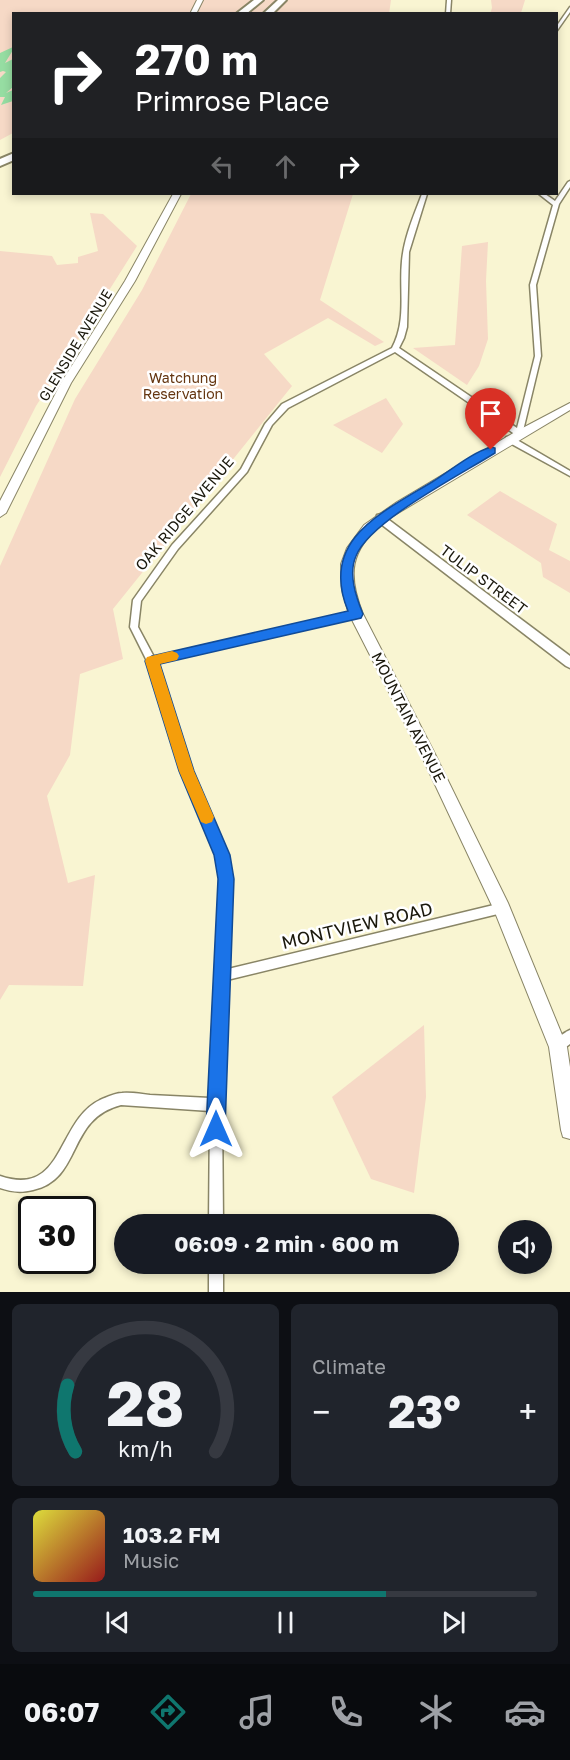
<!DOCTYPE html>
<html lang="en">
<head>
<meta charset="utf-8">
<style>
	body { margin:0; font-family:"Golos Text",sans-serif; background:#20242c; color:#f1f3f6; height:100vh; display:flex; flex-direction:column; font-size:22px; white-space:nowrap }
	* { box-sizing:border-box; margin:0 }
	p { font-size:20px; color:#9ea1a6 }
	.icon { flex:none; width:33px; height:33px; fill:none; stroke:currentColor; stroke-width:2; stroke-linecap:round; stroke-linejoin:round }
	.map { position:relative; height:1292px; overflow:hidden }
	.sheet { display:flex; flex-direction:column; gap:12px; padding:12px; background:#0d0f14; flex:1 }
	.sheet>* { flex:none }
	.guide { position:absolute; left:12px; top:12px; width:546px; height:183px; border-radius:0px; box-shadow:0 3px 9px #0003; background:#202124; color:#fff; overflow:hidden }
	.controls { position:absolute; left:498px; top:1220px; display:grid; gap:12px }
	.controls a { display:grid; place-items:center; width:54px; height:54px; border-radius:50%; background:#171b24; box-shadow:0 3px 9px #0003; font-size:30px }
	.speed { position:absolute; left:18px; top:1196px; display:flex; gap:12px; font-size:30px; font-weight:700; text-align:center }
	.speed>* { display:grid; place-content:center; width:78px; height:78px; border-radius:50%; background:#171b24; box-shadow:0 3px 9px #0003; line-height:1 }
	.speed .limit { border:3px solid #111; border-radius:9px; background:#fff; color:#111 }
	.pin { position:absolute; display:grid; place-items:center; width:51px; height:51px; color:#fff; margin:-62px -26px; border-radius:50% 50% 50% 0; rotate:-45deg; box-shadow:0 0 6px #0007 }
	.pin .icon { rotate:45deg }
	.me { position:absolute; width:66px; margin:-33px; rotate:0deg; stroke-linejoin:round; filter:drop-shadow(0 0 4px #0008) }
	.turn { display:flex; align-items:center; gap:21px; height:126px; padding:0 24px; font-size:27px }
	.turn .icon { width:78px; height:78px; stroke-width:2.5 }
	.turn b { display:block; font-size:42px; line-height:51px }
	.lanes { display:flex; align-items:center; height:57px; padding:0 24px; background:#0003; justify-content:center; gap:30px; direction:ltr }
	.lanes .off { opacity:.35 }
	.big { font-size:45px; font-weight:700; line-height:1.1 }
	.sheet .card { flex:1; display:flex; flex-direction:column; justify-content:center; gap:9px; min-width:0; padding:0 21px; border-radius:9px; background:#20242c }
	.sheet .dial { align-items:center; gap:0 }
	.dial svg { height:156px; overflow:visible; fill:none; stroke:#363941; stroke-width:7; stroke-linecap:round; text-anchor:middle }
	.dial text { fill:#f1f3f6; stroke:none }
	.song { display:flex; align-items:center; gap:18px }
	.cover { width:72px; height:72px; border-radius:9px; background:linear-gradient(135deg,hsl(60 70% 55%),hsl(0 70% 35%)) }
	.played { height:6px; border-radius:3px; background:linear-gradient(90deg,#0f766e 70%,#363941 70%) }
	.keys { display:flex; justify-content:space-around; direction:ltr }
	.heat { display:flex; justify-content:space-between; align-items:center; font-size:33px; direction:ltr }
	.sheet .tiles { flex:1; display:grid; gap:12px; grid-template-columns:1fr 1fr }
	.card:last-child { grid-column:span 2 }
	.trip { position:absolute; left:114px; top:1214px; width:345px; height:60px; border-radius:30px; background:#171b24; box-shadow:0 3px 9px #0003; font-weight:700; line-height:60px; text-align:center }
	.tab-bar { display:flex; height:96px; justify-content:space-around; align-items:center; background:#090b0e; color:#9ea1a6 }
	.tab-bar .icon { width:42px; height:42px }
	.tab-bar .current { color:#0f766e }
	.tab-bar b { font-size:27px; color:#f1f3f6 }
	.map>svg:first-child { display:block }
	.green { fill:#f6d9c6 }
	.water { fill:#96dda2 }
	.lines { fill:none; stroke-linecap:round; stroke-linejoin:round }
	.minor-casing { stroke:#898566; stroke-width:3 }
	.tertiary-casing { stroke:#898566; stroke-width:3 }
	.secondary-casing { stroke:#898566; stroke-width:2 }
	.motorway-casing { stroke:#898566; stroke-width:4 }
	.minor { fill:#fff; fill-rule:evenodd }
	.tertiary { fill:#fff; fill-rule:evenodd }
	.secondary { fill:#fff; fill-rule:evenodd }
	.motorway { fill:#fff; fill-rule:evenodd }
	.route { fill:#1a73e8; stroke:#114b97; stroke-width:1.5 }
	.slow { fill:#f59e0b }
	.labels { text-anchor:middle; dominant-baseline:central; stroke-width:5; stroke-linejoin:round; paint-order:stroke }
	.far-street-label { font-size:14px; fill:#1a180c; stroke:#fff }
	.far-park-label { font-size:14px; fill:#643510; stroke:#fff }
	.street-label { font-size:15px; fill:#1a180c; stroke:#fff }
	.near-street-label { font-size:18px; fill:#1a180c; stroke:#fff }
</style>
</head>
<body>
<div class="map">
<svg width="570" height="1292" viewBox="0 0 570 1292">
	<rect width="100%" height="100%" fill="#f9f5d2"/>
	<g class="green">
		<path d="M 0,0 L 391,0 L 389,14 L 14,14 L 13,133 L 0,140 Z"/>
		<path d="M 491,0 L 525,0 L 521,13 L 490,14 L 492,8 Z"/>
		<path d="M 191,194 L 353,194 L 320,300 L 384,342 L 375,346 L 328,318 L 264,354 L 292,386 L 113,609 L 123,659 L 80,674 L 70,755 L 47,796 L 68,883 L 95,875 L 83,986 L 9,985 L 0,1000 L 0,566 L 75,399 L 142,290 Z"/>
		<path d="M 90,213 L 103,214 L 137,246 L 36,406 L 0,477 L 0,251 L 52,256 L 57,265 L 78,263 L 78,257 L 98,251 Z"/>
		<path d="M 488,242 L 486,281 L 488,339 L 479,366 L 467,385 L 413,348 L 455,345 L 462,246 Z"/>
		<path d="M 386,398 L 403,424 L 382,453 L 333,425 Z"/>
		<path d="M 500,491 L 557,524 L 549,550 L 570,561 L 570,593 L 543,577 L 541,563 L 467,515 Z"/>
		<path d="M 424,1025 L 426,1097 L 414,1193 L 371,1179 L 332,1097 Z"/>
	</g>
	<path class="water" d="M 13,47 L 13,50 L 5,63 L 13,59 L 13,87 L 6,93 L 13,90 L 13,101 L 1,105 L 5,97 L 0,97 L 0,78 L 6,72 L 3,71 L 0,72 L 0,53 Z"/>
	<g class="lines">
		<g class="minor-casing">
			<g id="minor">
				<path d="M 447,0 L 451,0 L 450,14 L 446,14 Z"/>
				<path d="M 570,7 L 570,12 L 556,32 L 556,27 Z"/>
				<path d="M 570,181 L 570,187 L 559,204 L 536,285 L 541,356 L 522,435 L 516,435 L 395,352 L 288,408 L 272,425 L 247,472 L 178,549 L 141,601 L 138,627 L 154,657 L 356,611 L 360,614 L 356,617 L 157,663 L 192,771 L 227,855 L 231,879 L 228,969 L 502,903 L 506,904 L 507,908 L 506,912 L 227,980 L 222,1105 L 223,1224 L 209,1224 L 210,1111 L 121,1105 C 66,1119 83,1179 33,1190 C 21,1193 11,1192 0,1188 L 0,1176 C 65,1198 56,1121 100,1100 C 107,1097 115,1093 122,1093 C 131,1092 141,1094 150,1095 C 170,1096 190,1097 210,1098 L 221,879 L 217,855 L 182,771 L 147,661 L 130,627 L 133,600 L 172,545 L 241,469 L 265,424 L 282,404 L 392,348 C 407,320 399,291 402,261 C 404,238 414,215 422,194 L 427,194 L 409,252 L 407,327 L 404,338 L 399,348 L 517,428 L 535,356 L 530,285 L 553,205 L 539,194 L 545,194 L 555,201 L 568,182 Z"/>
				<path d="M 506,437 L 512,437 L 570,471 L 570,476 L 506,441 Z"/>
				<path d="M 570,1030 L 570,1044 L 558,1053 L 554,1051 L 552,1047 C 555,1040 563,1033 570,1030 Z"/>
				<rect x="209" y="1263" width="14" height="29"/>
			</g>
		</g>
		<g class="tertiary-casing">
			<path id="tertiary" d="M 381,514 L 570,656 L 570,668 L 566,666 L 377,521 L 376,518 L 377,515 Z"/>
		</g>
		<g class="secondary-casing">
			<g id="secondary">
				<path d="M 197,0 L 203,0 L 196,14 L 190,14 Z"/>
				<path d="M 173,194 L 181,194 L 135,281 L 71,383 L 6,513 L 0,517 L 0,501 L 61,383 L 125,281 Z"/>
				<path d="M 570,403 L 570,410 L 383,522 C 350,551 347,574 363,614 L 434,752 L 508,903 L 567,1047 L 570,1067 L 570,1139 L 563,1137 L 561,1130 L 549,1047 L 494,910 L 422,757 L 349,614 L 342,590 L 341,564 L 347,548 L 364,525 L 397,502 L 515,432 Z"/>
			</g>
		</g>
		<g class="motorway-casing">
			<g id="motorway">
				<path d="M 254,0 L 263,0 L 246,14 L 236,14 Z"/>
				<path d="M 278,0 L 286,0 L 272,14 L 263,14 Z"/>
				<path d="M 14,153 L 14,160 L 0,166 L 0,159 Z"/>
			</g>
		</g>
		<use href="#minor" class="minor"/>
		<use href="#tertiary" class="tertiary"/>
		<use href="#secondary" class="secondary"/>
		<use href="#motorway" class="motorway"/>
	</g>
	<path class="route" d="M 491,447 L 495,448 L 495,453 C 460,475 370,521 356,556 C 348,574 356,597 363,614 L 361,618 L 160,664 L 194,771 L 230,855 L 234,879 L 225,1129 L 223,1136 L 216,1138 L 209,1136 L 206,1129 L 218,879 L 214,855 L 179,771 L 145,661 L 152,656 L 348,611 C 319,540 381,513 432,482 C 450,471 471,453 491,447 Z"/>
	<path class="slow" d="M 172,651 L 177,653 L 179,656 L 177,660 L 160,664 L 194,771 L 214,817 L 212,822 L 206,824 L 201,822 L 179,771 L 145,661 L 147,657 Z"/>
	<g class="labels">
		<g class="far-street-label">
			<text transform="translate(75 345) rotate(-59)">GLENSIDE AVENUE</text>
		</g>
		<g class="far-park-label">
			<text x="183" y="377">Watchung<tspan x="183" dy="16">Reservation</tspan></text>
		</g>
		<g class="street-label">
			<text transform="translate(184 513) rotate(-50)">OAK RIDGE AVENUE</text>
			<text transform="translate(484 579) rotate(37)">TULIP STREET</text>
			<text transform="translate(409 717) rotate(63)">MOUNTAIN AVENUE</text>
		</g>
		<g class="near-street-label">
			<text transform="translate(357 925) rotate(-13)">MONTVIEW ROAD</text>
		</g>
	</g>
</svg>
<div class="controls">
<a><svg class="icon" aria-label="sound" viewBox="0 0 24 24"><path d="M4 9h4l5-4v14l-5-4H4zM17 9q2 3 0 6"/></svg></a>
</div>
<div class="speed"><div class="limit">30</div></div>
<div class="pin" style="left:491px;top:450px;background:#d93025"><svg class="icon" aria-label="arrive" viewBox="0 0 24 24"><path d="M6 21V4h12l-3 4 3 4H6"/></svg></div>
<svg class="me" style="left:216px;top:1129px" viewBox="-20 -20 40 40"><path d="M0-17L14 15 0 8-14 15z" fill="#1a73e8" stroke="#fff" stroke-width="4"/></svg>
<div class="trip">06:09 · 2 min · 600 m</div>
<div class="guide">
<div class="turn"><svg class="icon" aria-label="right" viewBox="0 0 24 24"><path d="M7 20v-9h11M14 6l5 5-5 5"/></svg><div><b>270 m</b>Primrose Place</div></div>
<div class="lanes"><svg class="icon off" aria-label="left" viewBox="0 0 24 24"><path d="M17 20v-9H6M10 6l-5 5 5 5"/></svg><svg class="icon off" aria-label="ahead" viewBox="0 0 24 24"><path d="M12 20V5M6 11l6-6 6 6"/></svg><svg class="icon" aria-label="right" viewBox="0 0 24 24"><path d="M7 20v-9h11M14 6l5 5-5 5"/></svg></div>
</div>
</div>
<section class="sheet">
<div class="tiles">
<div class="card dial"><svg viewBox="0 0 100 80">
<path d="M14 69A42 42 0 1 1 86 69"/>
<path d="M14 69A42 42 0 0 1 10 35" stroke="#0f766e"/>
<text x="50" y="56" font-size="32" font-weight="700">28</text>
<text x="50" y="72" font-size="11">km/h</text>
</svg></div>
<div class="card"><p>Climate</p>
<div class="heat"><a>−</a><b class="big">23°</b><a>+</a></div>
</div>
<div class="card">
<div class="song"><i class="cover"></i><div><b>103.2 FM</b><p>Music</p></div></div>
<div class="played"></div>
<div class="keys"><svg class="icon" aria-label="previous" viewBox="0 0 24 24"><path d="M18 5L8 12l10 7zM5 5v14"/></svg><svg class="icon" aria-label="pause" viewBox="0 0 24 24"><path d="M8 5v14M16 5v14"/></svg><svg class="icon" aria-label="next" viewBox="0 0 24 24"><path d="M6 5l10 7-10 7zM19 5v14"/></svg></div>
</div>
</div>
</section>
<nav class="tab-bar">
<b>06:07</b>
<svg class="icon current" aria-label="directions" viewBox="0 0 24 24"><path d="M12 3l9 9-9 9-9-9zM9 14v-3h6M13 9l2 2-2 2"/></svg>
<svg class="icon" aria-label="music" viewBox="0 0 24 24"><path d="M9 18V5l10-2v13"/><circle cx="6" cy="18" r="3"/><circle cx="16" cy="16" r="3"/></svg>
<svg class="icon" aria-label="phone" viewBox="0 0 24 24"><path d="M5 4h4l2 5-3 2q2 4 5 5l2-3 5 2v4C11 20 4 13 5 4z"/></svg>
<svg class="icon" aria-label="climate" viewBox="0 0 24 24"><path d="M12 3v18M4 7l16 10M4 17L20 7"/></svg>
<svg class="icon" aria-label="car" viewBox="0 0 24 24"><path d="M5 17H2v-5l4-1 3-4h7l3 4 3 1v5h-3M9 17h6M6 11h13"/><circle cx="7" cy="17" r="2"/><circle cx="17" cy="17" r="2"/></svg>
</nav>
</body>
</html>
